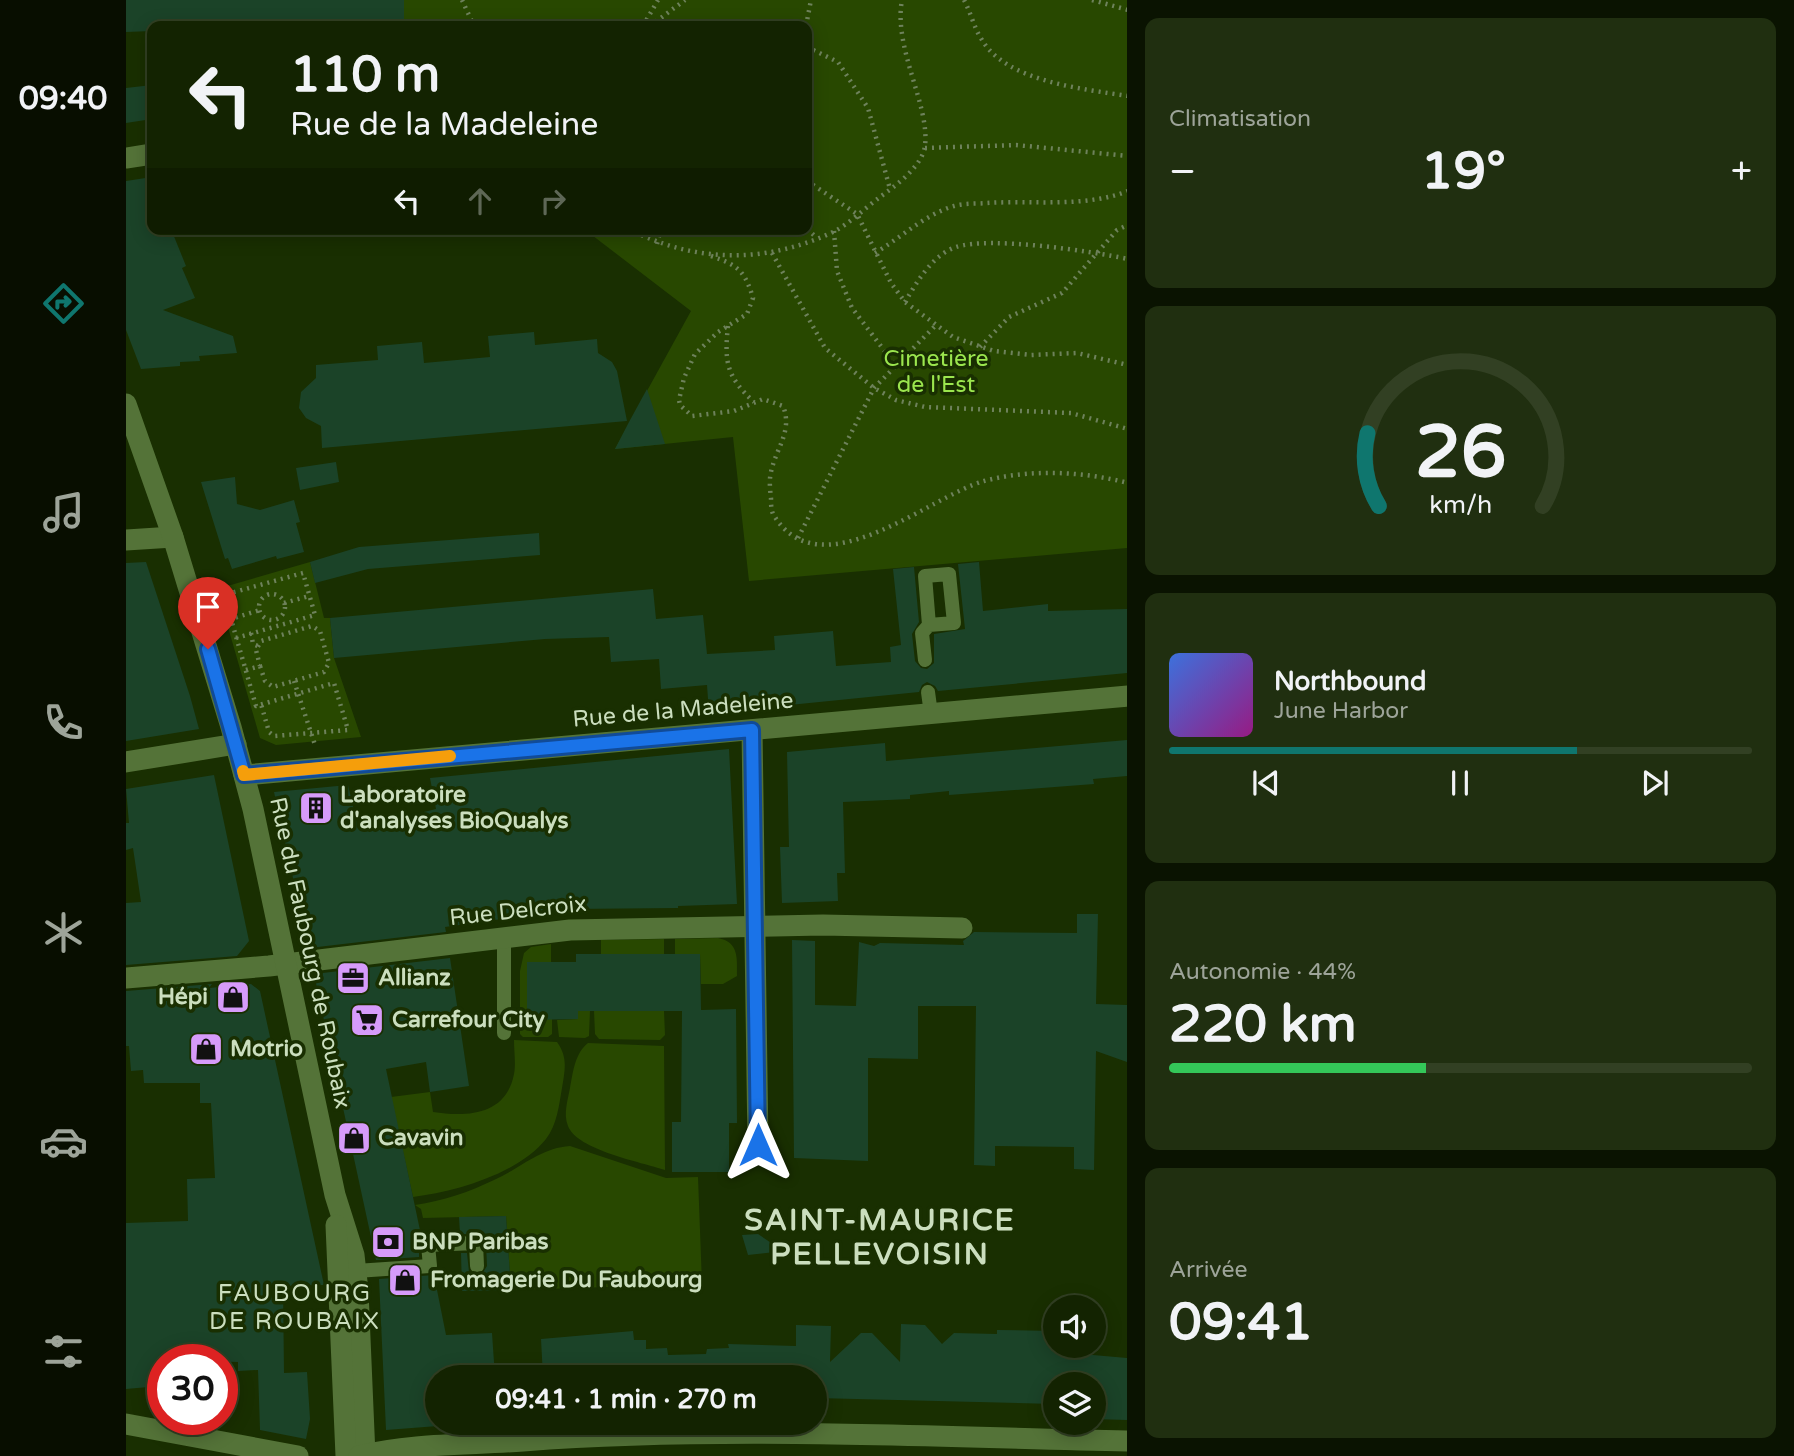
<!DOCTYPE html>
<html lang="fr">
<head>
<meta charset="utf-8">
<style>
	body { margin:0; font-family:"Varela Round",sans-serif; background:#202f10; color:#f1f3f6; height:100vh; display:flex; flex-direction:column; font-size:26px; white-space:nowrap }
	* { box-sizing:border-box; margin:0 }
	p { font-size:23px; color:#9da499 }
	.icon { flex:none; width:38px; height:38px; fill:none; stroke:currentColor; stroke-width:2; stroke-linecap:round; stroke-linejoin:round }
	.map { position:relative; flex:1; overflow:hidden }
	.details { display:flex; flex-direction:column; gap:18px; padding:18px; background:#0a1301; width:667px }
	.details>* { flex:none }
	.top-card { position:absolute; left:21px; top:21px; width:665px; height:214px; border-radius:14px; box-shadow:0 4px 18px #0003,0 0 0 2px #324023; background:#132301; color:#f1f3f6; overflow:hidden }
	.fabs { position:absolute; left:917px; top:1295px; display:grid; gap:14px }
	.fabs a { display:grid; place-items:center; width:63px; height:63px; border-radius:50%; background:#132301; box-shadow:0 4px 18px #0003,0 0 0 2px #324023; font-size:35px }
	.speed { position:absolute; left:21px; top:1344px; display:flex; gap:14px; font-size:35px; font-weight:700; text-align:center }
	.speed>* { display:grid; place-content:center; width:91px; height:91px; border-radius:50%; background:#132301; box-shadow:0 4px 18px #0003,0 0 0 2px #324023; line-height:1 }
	.speed .limit { border:10px solid #d22; background:#fff; color:#111 }
	.pin { position:absolute; display:grid; place-items:center; width:60px; height:60px; color:#fff; margin:-72px -30px; border-radius:50% 50% 50% 0; rotate:-45deg; box-shadow:0 0 7px #0007 }
	.pin .icon { rotate:45deg }
	.me { position:absolute; width:77px; margin:-38px; rotate:0deg; stroke-linejoin:round; filter:drop-shadow(0 0 5px #0008) }
	.turn { display:flex; align-items:center; gap:24px; height:147px; padding:0 28px; font-size:32px }
	.turn .icon { width:91px; height:91px; stroke-width:2.5 }
	.turn b { display:block; font-size:49px; line-height:60px }
	.lanes { display:flex; align-items:center; height:66px; padding:0 28px; background:#0003; justify-content:center; gap:35px; direction:ltr }
	.lanes .off { opacity:.35 }
	.big { font-size:52px; font-weight:700; line-height:1.1 }
	.details .tile { flex:1; display:flex; flex-direction:column; justify-content:center; gap:10px; min-width:0; padding:0 24px; border-radius:14px; background:#202f10 }
	.details .dial { align-items:center; gap:0 }
	.dial svg { height:182px; overflow:visible; fill:none; stroke:#324023; stroke-width:7; stroke-linecap:round; text-anchor:middle }
	.dial text { fill:#f1f3f6; stroke:none }
	.song { display:flex; align-items:center; gap:21px }
	.cover { width:84px; height:84px; border-radius:10px; background:linear-gradient(135deg,hsl(220 70% 55%),hsl(310 70% 35%)) }
	.played { height:7px; border-radius:4px; background:linear-gradient(90deg,#0f766e 70%,#324023 70%) }
	.keys { display:flex; justify-content:space-around; direction:ltr }
	.heat { display:flex; justify-content:space-between; align-items:center; font-size:38px; direction:ltr }
	.charge { height:10px; border-radius:5px; background:linear-gradient(90deg,#34c759 44%,#324023 0) }
	.trip { position:absolute; left:299px; top:1365px; width:402px; height:70px; border-radius:35px; background:#132301; box-shadow:0 4px 18px #0003,0 0 0 2px #324023; font-weight:700; line-height:70px; text-align:center }
	main { display:flex; flex:1; min-height:0 }
	.menu { display:flex; flex-direction:column; width:126px; justify-content:space-around; align-items:center; background:#080e00; color:#9da499 }
	.menu .icon { width:49px; height:49px }
	.menu .current { color:#0f766e }
	.menu b { font-size:32px; color:#f1f3f6 }
	.map>svg:first-child { display:block }
	.green { fill:#284800 }
	.building { fill:#1b4328 }
	.lines { fill:none; stroke-linecap:round; stroke-linejoin:round }
	.path { stroke:#6e825b; stroke-width:4.5; stroke-dasharray:2 5; stroke-linecap:butt }
	.lane { stroke:#547338; stroke-width:14 }
	.street { stroke:#547338; stroke-width:21 }
	.secondary { stroke:#547338; stroke-width:21 }
	.route-casing { stroke:#114b97; stroke-width:18 }
	.route { stroke:#1a73e8; stroke-width:12 }
	.slow { stroke:#f59e0b; stroke-width:12 }
	.labels { text-anchor:middle; dominant-baseline:central; stroke-width:7; stroke-linejoin:round; paint-order:stroke }
	.park-label { font-size:23px; fill:#9be64e; stroke:#192f01 }
	.street-label { font-size:23px; fill:#cbdebe; stroke:#192f01 }
	.poi-label { font-size:23px; font-weight:bold; fill:#cbdebe; stroke:#192f01; text-anchor:start }
	.neighbourhood-label { font-size:24px; letter-spacing:2px; fill:#cbdebe; stroke:#192f01 }
	.district-label { font-size:30px; font-weight:bold; letter-spacing:2px; fill:#cbdebe; stroke:#192f01 }
</style>
</head>
<body>
<main>
<nav class="menu">
<b>09:40</b>
<svg class="icon current" aria-label="directions" viewBox="0 0 24 24"><path d="M12 3l9 9-9 9-9-9zM9 14v-3h6M13 9l2 2-2 2"/></svg>
<svg class="icon" aria-label="music" viewBox="0 0 24 24"><path d="M9 18V5l10-2v13"/><circle cx="6" cy="18" r="3"/><circle cx="16" cy="16" r="3"/></svg>
<svg class="icon" aria-label="phone" viewBox="0 0 24 24"><path d="M5 4h4l2 5-3 2q2 4 5 5l2-3 5 2v4C11 20 4 13 5 4z"/></svg>
<svg class="icon" aria-label="climate" viewBox="0 0 24 24"><path d="M12 3v18M4 7l16 10M4 17L20 7"/></svg>
<svg class="icon" aria-label="car" viewBox="0 0 24 24"><path d="M5 17H2v-5l4-1 3-4h7l3 4 3 1v5h-3M9 17h6M6 11h13"/><circle cx="7" cy="17" r="2"/><circle cx="17" cy="17" r="2"/></svg>
<svg class="icon" aria-label="filters" viewBox="0 0 24 24"><path d="M4 7h16M4 17h16"/><circle cx="9" cy="7" r="2"/><circle cx="15" cy="17" r="2"/></svg>
</nav>
<div class="map">
<svg width="1002" height="1456" viewBox="0 0 1002 1456">
	<rect width="100%" height="100%" fill="#192f01"/>
	<g class="green">
		<path d="M 278,0 L 1001,0 L 1001,548 L 623,581 L 607,437 L 489,449 L 565,311 L 458,229 L 681,229 L 681,26 L 278,26 Z"/>
		<path d="M 184,562 L 198,618 L 204,618 L 208,658 L 235,737 L 150,745 L 134,738 L 91,589 Z"/>
		<path d="M 592,938 C 613,942 611,958 611,976 L 597,984 L 575,984 L 574,954 L 549,954 L 549,939 Z"/>
		<path d="M 538,939 L 538,954 L 475,954 L 475,940 Z"/>
		<path d="M 425,944 L 425,962 L 401,963 L 401,1019 L 426,1019 L 426,1034 L 422,1037 L 397,1037 L 394,1034 L 394,971 L 398,953 L 405,947 Z"/>
		<path d="M 452,1011 L 464,1011 L 463,1036 L 459,1038 L 433,1037 L 431,1020 L 452,1019 Z"/>
		<path d="M 468,1011 L 538,1011 L 539,1035 L 534,1040 L 473,1039 L 469,1034 Z"/>
		<path d="M 388,1040 L 431,1042 C 442,1057 439,1070 436,1088 C 433,1105 431,1125 420,1139 C 392,1174 329,1192 287,1197 L 265,1097 L 304,1092 L 307,1112 C 340,1117 380,1116 388,1074 C 390,1064 388,1051 388,1040 Z"/>
		<path d="M 462,1043 L 538,1046 L 539,1170 C 515,1162 451,1150 442,1126 C 437,1114 442,1099 444,1088 C 447,1072 449,1053 462,1043 Z"/>
		<path d="M 444,1146 L 540,1178 L 572,1177 L 576,1284 L 385,1290 L 380,1216 L 297,1218 L 295,1209 L 289,1205 C 317,1201 343,1192 368,1180 C 395,1168 414,1148 444,1146 Z"/>
	</g>
	<g class="building">
		<path d="M 0,0 L 278,0 L 278,22 L 232,25 L 61,22 L 50,26 L 26,26 L 26,31 L 0,32 Z"/>
		<path d="M 26,85 L 26,119 L 0,123 L 0,88 Z"/>
		<path d="M 26,177 L 26,229 L 45,229 L 60,266 L 56,268 L 69,298 L 37,310 L 107,336 L 111,353 L 73,356 L 74,361 L 54,362 L 54,366 L 15,369 L 0,330 L 0,181 Z"/>
		<path d="M 408,332 L 409,345 L 471,339 L 472,353 L 486,362 L 491,371 L 501,421 L 196,448 L 195,426 L 180,418 L 173,408 L 175,392 L 190,378 L 190,365 L 252,360 L 251,346 L 296,342 L 298,363 L 364,357 L 362,336 Z"/>
		<path d="M 521,389 L 539,444 L 489,449 L 503,422 Z"/>
		<path d="M 210,462 L 213,482 L 174,490 L 170,468 Z"/>
		<path d="M 109,477 L 111,504 L 134,510 L 168,500 L 174,522 L 170,523 L 178,552 L 151,559 L 150,556 L 106,569 L 102,558 L 99,559 L 75,482 Z"/>
		<path d="M 413,533 L 414,555 L 242,569 L 189,583 L 184,562 L 233,547 Z"/>
		<path d="M 20,562 L 64,696 L 73,729 L 0,741 L 0,563 Z"/>
		<path d="M 853,562 L 857,611 L 922,604 L 922,611 L 1001,609 L 1001,673 L 812,691 L 809,686 L 801,682 L 796,685 L 793,692 L 583,713 L 581,685 L 535,689 L 533,659 L 485,662 L 483,637 L 419,639 L 208,658 L 204,618 L 527,589 L 530,619 L 577,615 L 581,654 L 649,650 L 648,636 L 707,631 L 710,666 L 765,662 L 764,647 L 775,645 L 767,569 L 788,567 L 793,622 L 786,634 L 789,661 L 795,668 L 801,669 L 808,663 L 808,634 L 839,629 L 832,564 Z"/>
		<path d="M 1001,740 L 1001,776 L 967,779 L 968,784 L 823,795 L 823,791 L 784,795 L 784,799 L 717,802 L 719,873 L 711,873 L 712,901 L 656,903 L 654,847 L 663,847 L 661,752 L 759,743 L 760,761 Z"/>
		<path d="M 603,749 L 611,904 L 552,906 L 552,908 L 444,909 L 319,927 L 320,932 L 183,948 L 182,946 L 148,792 L 222,785 L 232,828 L 310,809 L 304,778 Z"/>
		<path d="M 88,775 L 123,941 L 111,956 L 0,965 L 0,903 L 15,902 L 7,848 L 0,850 L 0,823 L 3,823 L 0,789 Z"/>
		<path d="M 951,914 L 972,914 L 970,1004 L 1001,1005 L 1001,1062 L 970,1051 L 968,1170 L 948,1169 L 948,1147 L 869,1146 L 869,1166 L 848,1165 L 850,1006 L 792,1006 L 792,1059 L 742,1058 L 742,1161 L 668,1158 L 666,940 L 689,941 L 689,1005 L 730,1006 L 733,942 L 748,946 L 754,943 L 838,945 L 837,941 L 848,932 L 951,933 Z"/>
		<path d="M 450,954 L 574,954 L 575,1010 L 610,1009 L 611,1123 L 603,1123 L 603,1172 L 546,1172 L 546,1122 L 555,1122 L 556,1011 L 569,1011 L 452,1011 L 452,1019 L 401,1020 L 401,962 L 450,962 Z"/>
		<path d="M 324,958 L 343,1086 L 304,1092 L 300,1062 L 260,1069 L 295,1235 L 300,1236 L 293,1242 L 293,1257 L 250,1260 L 188,974 Z"/>
		<path d="M 86,984 L 83,988 L 125,984 L 134,991 L 198,1285 L 157,1286 L 158,1373 L 181,1372 L 184,1419 L 180,1439 L 134,1430 L 132,1370 L 112,1371 L 112,1362 L 37,1360 L 37,1384 L 34,1386 L 0,1389 L 0,1223 L 62,1221 L 61,1179 L 89,1178 L 85,1103 L 74,1103 L 74,1083 L 18,1083 L 17,1070 L 5,1071 L 3,1046 L 0,1046 L 0,991 Z"/>
		<path d="M 380,1216 L 385,1290 L 336,1291 L 335,1253 L 341,1253 L 343,1272 L 351,1276 L 356,1274 L 361,1266 L 360,1243 L 354,1234 L 334,1234 L 333,1217 Z"/>
		<path d="M 632,1234 L 657,1251 L 622,1255 L 616,1235 Z"/>
		<path d="M 308,1275 L 320,1335 L 366,1333 L 369,1377 L 312,1377 L 312,1426 L 260,1430 L 253,1279 Z"/>
		<path d="M 775,1324 L 799,1325 L 816,1344 L 828,1333 L 871,1334 L 871,1330 L 929,1331 L 929,1346 L 934,1346 L 933,1352 L 1001,1358 L 1001,1420 L 968,1419 L 968,1384 L 929,1384 L 929,1404 L 690,1398 L 690,1377 L 417,1377 L 415,1339 L 507,1331 L 508,1340 L 520,1340 L 520,1349 L 541,1348 L 542,1355 L 580,1354 L 581,1349 L 603,1348 L 602,1344 L 670,1346 L 670,1325 L 705,1326 L 704,1362 L 735,1333 L 746,1333 L 774,1362 Z"/>
	</g>
	<g class="lines">
		<g class="path">
			<path d="M 336,0 L 348,26"/>
			<path d="M 838,0 C 845,13 848,28 856,40 C 881,82 958,89 1002,96"/>
			<path d="M 966,0 L 1002,10"/>
			<path d="M 517,26 L 532,0"/>
			<path d="M 524,26 L 559,0"/>
			<path d="M 680,26 L 685,0"/>
			<path d="M 681,47 L 712,62 L 742,108 L 764,189"/>
			<path d="M 799,148 L 890,145 L 1002,156"/>
			<path d="M 681,181 L 731,214 L 765,283 L 779,302 L 827,337 L 868,351 L 905,355 L 951,353 L 1002,365"/>
			<path d="M 503,229 C 569,263 639,264 707,232 C 723,224 739,208 754,197 C 769,186 796,167 799,146 C 804,105 767,48 776,0"/>
			<path d="M 681,229 L 691,238"/>
			<path d="M 708,231 L 711,271 L 726,308 L 770,366"/>
			<path d="M 531,244 L 535,229"/>
			<path d="M 646,253 L 699,348 L 748,388 L 770,400 L 799,407 L 945,413 L 1002,429"/>
			<path d="M 749,253 C 776,237 798,215 828,206 C 838,203 850,204 861,203 C 906,200 959,208 1002,191"/>
			<path d="M 585,256 C 612,265 619,271 627,298 L 621,314 L 592,332 L 569,354 L 558,378 L 553,400 L 554,405 L 566,416 L 608,411 L 637,399 L 657,406 C 667,431 650,448 645,472 C 643,480 644,490 645,498 C 645,504 645,509 647,514 C 693,593 804,496 858,481 C 903,469 956,471 1002,483"/>
			<path d="M 779,302 C 791,282 806,255 830,247 C 864,236 964,251 1002,259"/>
			<path d="M 602,326 C 598,363 601,377 628,402"/>
			<path d="M 854,347 L 883,317 L 936,293 L 991,230 L 1002,225"/>
			<path d="M 672,538 L 748,388 L 810,325"/>
			<circle cx="146" cy="607" r="13"/>
			<path d="M 158,603 L 183,596"/>
			<path d="M 96,621 L 105,619 L 130,706 L 208,683 L 222,730 L 148,736 L 143,732 L 135,704"/>
			<path d="M 125,633 L 127,644 L 132,646"/>
			<path d="M 110,638 L 189,615 L 177,573 L 98,595 L 105,619 L 134,610"/>
			<path d="M 120,670 L 134,666 L 130,650 L 135,641 L 186,626 L 194,631 L 203,663 L 198,672 L 147,687 L 139,681 L 134,666"/>
			<path d="M 168,681 L 189,745"/>
		</g>
		<g class="lane">
			<path d="M 799,660 L 796,633 L 803,625 L 799,576 L 823,574 L 828,623 L 803,625"/>
			<path d="M 802,692 L 805,714"/>
			<path d="M 378,1033 L 378,937"/>
			<path d="M 230,1271 L 304,1266 L 302,1245 L 350,1243 L 351,1266"/>
		</g>
		<g class="street">
			<path d="M 0,158 L 26,154"/>
			<path d="M 0,540 L 47,537"/>
			<path d="M 626,730 L 632,1145"/>
			<path d="M 0,762 L 110,744"/>
			<path d="M 118,775 L 1002,696"/>
			<path d="M 0,978 L 143,966 L 444,930 L 697,925 L 836,928"/>
		</g>
		<g class="secondary">
			<path d="M 0,404 L 47,537 L 105,727 L 127,809 L 209,1195 L 228,1255 L 232,1291 L 239,1456"/>
			<path d="M 210,1225 L 220,1456"/>
			<path d="M 0,1424 L 172,1456"/>
			<path d="M 233,1456 C 286,1443 343,1445 397,1441 C 598,1426 800,1437 1002,1441"/>
		</g>
	</g>
	<g class="lines">
		<g class="route-casing">
			<path id="route" d="M 82,649 L 118,775 L 626,730 L 632,1145"/>
		</g>
		<use href="#route" class="route"/>
		<path class="slow" d="M 117,771 L 118,775 L 324,756"/>
	</g>
	<defs>
		<g id="building-square" transform="scale(1.75)"><rect x="-9" y="-9" width="18" height="18" rx="4" fill="#d69bfa" stroke="#192f01"/><path d="M-4-6H4V6H1V3H-1V6H-4ZM-2.5-4.3h1.7v1.8h-1.7ZM.8-4.3h1.7v1.8H.8ZM-2.5-1h1.7V.8h-1.7ZM.8-1h1.7V.8H.8Z" fill="#111"/></g>
		<g id="office-square" transform="scale(1.75)"><rect x="-9" y="-9" width="18" height="18" rx="4" fill="#d69bfa" stroke="#192f01"/><path d="M-6-3h4V-5.5h4V-3h4V5H-6ZM-1-4.5V-3h2v-1.5ZM-6 0V1H6V0Z" fill="#111"/></g>
		<g id="shop-square" transform="scale(1.75)"><rect x="-9" y="-9" width="18" height="18" rx="4" fill="#d69bfa" stroke="#192f01"/><path d="M-5-2.5h2.3a2.7 3.5 0 0 1 5.4 0H5L5.5 6h-11ZM-1.5-2.5h3a1.5 2.3 0 0 0-3 0Z" fill="#111"/></g>
		<g id="supermarket-square" transform="scale(1.75)"><rect x="-9" y="-9" width="18" height="18" rx="4" fill="#d69bfa" stroke="#192f01"/><path d="M-6-5.5h2.5l.6 2H6L4.5 2H-2.5L-4.4-4H-6ZM-1.5 3.2a1.3 1.3 0 1 0 .1 0ZM3 3.2a1.3 1.3 0 1 0 .1 0Z" fill="#111"/></g>
		<g id="bank-square" transform="scale(1.75)"><rect x="-9" y="-9" width="18" height="18" rx="4" fill="#d69bfa" stroke="#192f01"/><path d="M-6-4H6V4H-6ZM0-2.3a2.3 2.3 0 1 0 0 4.6a2.3 2.3 0 1 0 0-4.6Z" fill="#111"/></g>
	</defs>
	<g fill-rule="evenodd">
		<use href="#building-square" x="190" y="808"/>
		<use href="#office-square" x="227" y="978"/>
		<use href="#shop-square" x="107" y="997"/>
		<use href="#supermarket-square" x="241" y="1020"/>
		<use href="#shop-square" x="80" y="1049"/>
		<use href="#shop-square" x="228" y="1138"/>
		<use href="#bank-square" x="262" y="1242"/>
		<use href="#shop-square" x="279" y="1280"/>
	</g>
	<g class="labels">
		<g class="park-label">
			<text x="810" y="359">Cimetière<tspan x="810" dy="26">de l'Est</tspan></text>
		</g>
		<g class="street-label">
			<text transform="translate(557 710) rotate(-5)">Rue de la Madeleine</text>
			<text transform="translate(392 911) rotate(-6)">Rue Delcroix</text>
			<text transform="translate(184 953) rotate(78)">Rue du Faubourg de Roubaix</text>
		</g>
		<g class="poi-label">
			<text x="214" y="795">Laboratoire<tspan x="214" dy="26">d'analyses BioQualys</tspan></text>
			<text x="252" y="978">Allianz</text>
			<text x="82" y="997" text-anchor="end">Hépi</text>
			<text x="266" y="1020">Carrefour City</text>
			<text x="104" y="1049">Motrio</text>
			<text x="252" y="1138">Cavavin</text>
			<text x="286" y="1242">BNP Paribas</text>
			<text x="304" y="1280">Fromagerie Du Faubourg</text>
		</g>
		<g class="neighbourhood-label">
			<text x="169" y="1293">FAUBOURG<tspan x="169" dy="28">DE ROUBAIX</tspan></text>
		</g>
		<g class="district-label">
			<text x="754" y="1220">SAINT-MAURICE<tspan x="754" dy="34">PELLEVOISIN</tspan></text>
		</g>
	</g>
</svg>
<div class="fabs">
<a><svg class="icon" aria-label="sound" viewBox="0 0 24 24"><path d="M4 9h4l5-4v14l-5-4H4zM17 9q2 3 0 6"/></svg></a>
<a><svg class="icon" aria-label="layers" viewBox="0 0 24 24"><path d="M12 4l9 5-9 5-9-5zM3 14l9 5 9-5"/></svg></a>
</div>
<div class="speed"><div class="limit">30</div></div>
<div class="pin" style="left:82px;top:649px;background:#d93025"><svg class="icon" aria-label="arrive" viewBox="0 0 24 24"><path d="M6 21V4h12l-3 4 3 4H6"/></svg></div>
<svg class="me" style="left:632px;top:1145px" viewBox="-20 -20 40 40"><path d="M0-17L14 15 0 8-14 15z" fill="#1a73e8" stroke="#fff" stroke-width="4"/></svg>
<div class="trip">09:41 · 1 min · 270 m</div>
<div class="top-card">
<div class="turn"><svg class="icon" aria-label="left" viewBox="0 0 24 24"><path d="M17 20v-9H6M10 6l-5 5 5 5"/></svg><div><b>110 m</b>Rue de la Madeleine</div></div>
<div class="lanes"><svg class="icon" aria-label="left" viewBox="0 0 24 24"><path d="M17 20v-9H6M10 6l-5 5 5 5"/></svg><svg class="icon off" aria-label="ahead" viewBox="0 0 24 24"><path d="M12 20V5M6 11l6-6 6 6"/></svg><svg class="icon off" aria-label="right" viewBox="0 0 24 24"><path d="M7 20v-9h11M14 6l5 5-5 5"/></svg></div>
</div>
</div>
<section class="details">
<div class="tile"><p>Climatisation</p>
<div class="heat"><a>−</a><b class="big">19°</b><a>+</a></div>
</div>
<div class="tile dial"><svg viewBox="0 0 100 80">
<path d="M14 69A42 42 0 1 1 86 69"/>
<path d="M14 69A42 42 0 0 1 9 37" stroke="#0f766e"/>
<text x="50" y="56" font-size="32" font-weight="700">26</text>
<text x="50" y="72" font-size="11">km/h</text>
</svg></div>
<div class="tile">
<div class="song"><i class="cover"></i><div><b>Northbound</b><p>June Harbor</p></div></div>
<div class="played"></div>
<div class="keys"><svg class="icon" aria-label="previous" viewBox="0 0 24 24"><path d="M18 5L8 12l10 7zM5 5v14"/></svg><svg class="icon" aria-label="pause" viewBox="0 0 24 24"><path d="M8 5v14M16 5v14"/></svg><svg class="icon" aria-label="next" viewBox="0 0 24 24"><path d="M6 5l10 7-10 7zM19 5v14"/></svg></div>
</div>
<div class="tile"><p>Autonomie · 44%</p><b class="big">220 km</b><div class="charge"></div></div>
<div class="tile"><p>Arrivée</p><b class="big">09:41</b></div>
</section>
</main>
</body>
</html>
